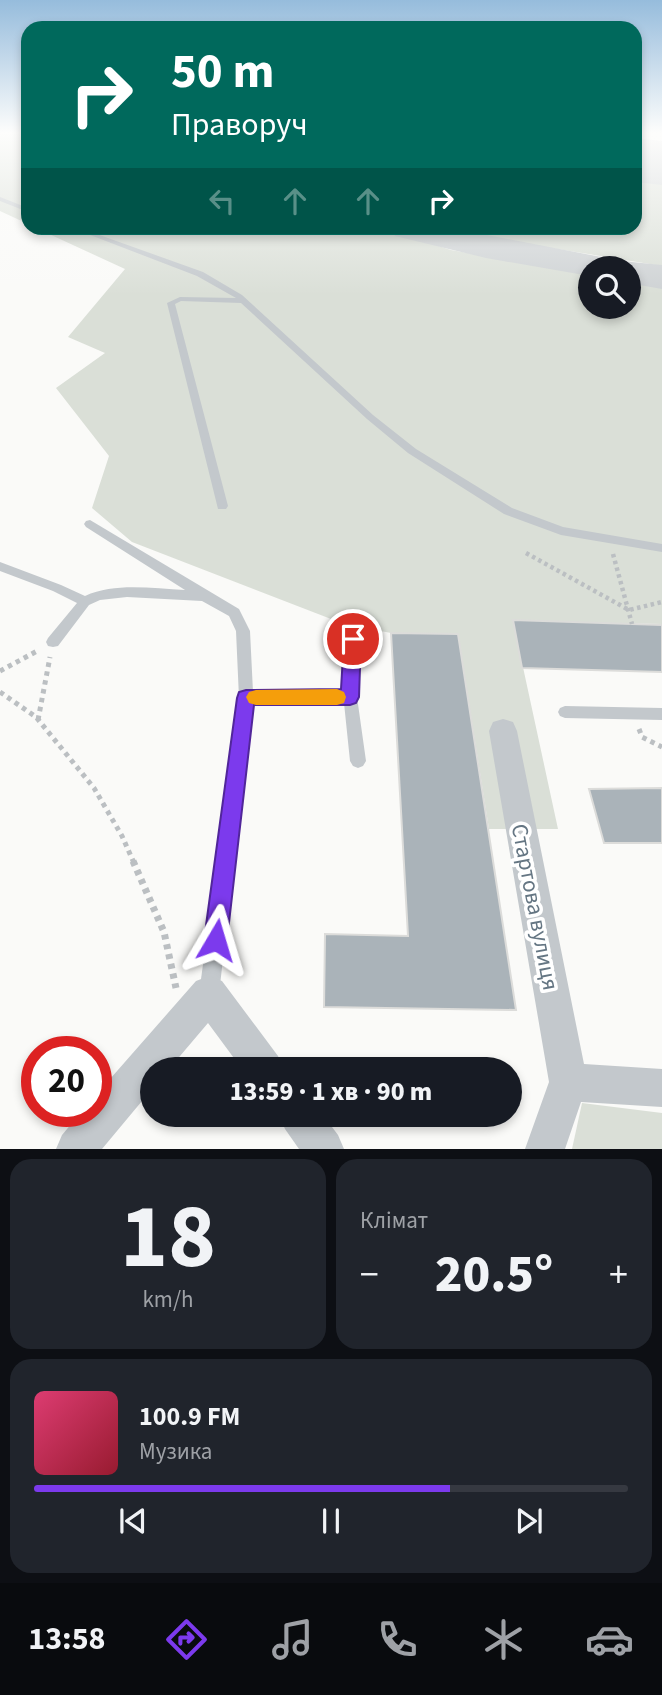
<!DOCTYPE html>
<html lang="uk">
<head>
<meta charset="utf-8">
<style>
	body { margin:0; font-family:"Source Sans 3",sans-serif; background:#20242c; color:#f1f3f6; height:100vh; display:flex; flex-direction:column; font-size:26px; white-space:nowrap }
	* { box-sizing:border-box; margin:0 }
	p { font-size:23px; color:#9ea1a6 }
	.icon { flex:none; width:38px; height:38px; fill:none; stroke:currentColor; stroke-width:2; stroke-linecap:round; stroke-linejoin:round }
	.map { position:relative; height:1149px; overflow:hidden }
	.details { display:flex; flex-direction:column; gap:10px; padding:10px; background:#0d0f14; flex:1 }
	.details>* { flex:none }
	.top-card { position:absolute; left:21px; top:21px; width:621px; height:214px; border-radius:21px; box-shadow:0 4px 10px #0003; background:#00695c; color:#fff; overflow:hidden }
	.tools { position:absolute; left:578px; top:256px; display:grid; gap:14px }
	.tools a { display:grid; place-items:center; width:63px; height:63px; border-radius:50%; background:#171b24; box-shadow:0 4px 10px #0003; font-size:35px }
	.speed { position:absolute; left:21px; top:1036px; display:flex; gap:14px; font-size:35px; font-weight:700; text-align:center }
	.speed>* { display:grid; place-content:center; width:91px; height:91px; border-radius:50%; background:#171b24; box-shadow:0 4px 10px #0003; line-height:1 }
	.speed .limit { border:10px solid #d22; background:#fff; color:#111 }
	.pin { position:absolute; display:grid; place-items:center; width:60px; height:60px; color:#fff; margin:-30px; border:4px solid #fff; border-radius:50%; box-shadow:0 2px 7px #0007 }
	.me { position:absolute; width:77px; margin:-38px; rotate:7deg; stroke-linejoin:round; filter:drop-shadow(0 0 5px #0008) }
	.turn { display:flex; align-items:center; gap:24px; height:147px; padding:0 35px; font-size:32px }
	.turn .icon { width:91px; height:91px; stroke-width:2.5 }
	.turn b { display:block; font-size:49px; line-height:60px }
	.lanes { display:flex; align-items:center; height:66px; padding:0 35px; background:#0003; justify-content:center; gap:35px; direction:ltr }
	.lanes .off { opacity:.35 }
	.big { font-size:52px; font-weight:800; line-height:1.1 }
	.details .tile { flex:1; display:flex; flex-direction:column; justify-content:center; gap:10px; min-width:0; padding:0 24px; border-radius:21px; background:#20242c }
	.details .dial { align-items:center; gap:0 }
	.dial b { font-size:91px; line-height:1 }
	.song { display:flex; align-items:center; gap:21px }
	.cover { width:84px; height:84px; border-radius:10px; background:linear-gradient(135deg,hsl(340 70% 55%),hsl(350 70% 35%)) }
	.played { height:7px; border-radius:4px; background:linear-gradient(90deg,#7c3aed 70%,#363941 70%) }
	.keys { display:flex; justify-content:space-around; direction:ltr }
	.heat { display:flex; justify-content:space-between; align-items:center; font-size:38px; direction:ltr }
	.details .tiles { flex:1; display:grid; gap:10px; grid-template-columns:1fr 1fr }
	.tile:last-child { grid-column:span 2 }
	.trip { position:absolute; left:140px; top:1057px; width:382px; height:70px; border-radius:35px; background:#171b24; box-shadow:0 4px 10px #0003; font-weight:800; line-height:70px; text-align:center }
	.tab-bar { display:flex; height:112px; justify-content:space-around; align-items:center; background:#090b0e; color:#9ea1a6 }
	.tab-bar .icon { width:49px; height:49px }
	.tab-bar .selected { color:#7c3aed }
	.tab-bar b { font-size:32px; color:#f1f3f6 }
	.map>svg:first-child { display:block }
	.green { fill:#dadfd7 }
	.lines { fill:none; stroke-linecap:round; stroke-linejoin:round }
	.taxiway { fill:#ced2d4; fill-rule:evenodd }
	.runway { fill:#ced2d4; fill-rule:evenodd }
	.building { fill:#aab3b9; stroke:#dcdcda; stroke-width:2 }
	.path-far2 { stroke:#bbbfc2; stroke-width:4.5; stroke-dasharray:3.5 3.5; stroke-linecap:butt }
	.path-far1 { stroke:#bbbfc2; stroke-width:5; stroke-dasharray:4.5 4.5; stroke-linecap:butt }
	.path { stroke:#bbbfc2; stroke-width:7; stroke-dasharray:5 5; stroke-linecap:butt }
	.service { fill:#c3c8cc; fill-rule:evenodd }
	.minor { fill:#c3c8cc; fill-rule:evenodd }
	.route { fill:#7c3aed; stroke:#51269a; stroke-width:2 }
	.slow { fill:#f59e0b }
	.labels { text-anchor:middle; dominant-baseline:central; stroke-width:7; stroke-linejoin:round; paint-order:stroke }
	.near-street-label { font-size:23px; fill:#657683; stroke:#fff }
</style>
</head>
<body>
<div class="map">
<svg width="662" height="1149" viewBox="0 0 662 1149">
	<rect width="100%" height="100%" fill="#fafaf8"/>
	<g class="green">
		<path d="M 0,134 L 28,134 L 28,224 L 0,211 Z"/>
		<path d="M 635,172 L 662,176 L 662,266 L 502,240 L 450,228 L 635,228 Z"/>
		<path d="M 36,228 L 383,228 L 451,250 L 590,275 L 590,306 L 628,306 L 628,282 L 662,288 L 662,624 L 513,621 L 558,829 L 489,829 L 458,634 L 391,633 L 344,624 L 132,542 L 92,508 L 109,456 L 56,388 L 105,353 L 68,337 L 125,269 Z"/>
		<path d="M 582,1103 L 662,1113 L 662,1149 L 572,1149 Z"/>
	</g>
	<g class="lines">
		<path class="taxiway" d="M 391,228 L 451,228 L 622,261 L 662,265 L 662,289 L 628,283 L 628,268 L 590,268 L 590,276 L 486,258 L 395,236 Z"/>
		<path class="runway" d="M 635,138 L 662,141 L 662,185 L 635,182 Z"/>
	</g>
	<g class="building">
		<path d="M 513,620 L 662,625 L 662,672 L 522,668 Z"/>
		<path d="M 391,633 L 458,634 L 516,1010 L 324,1007 L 325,934 L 408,936 Z"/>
		<path d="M 662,788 L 662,843 L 604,843 L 589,789 Z"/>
	</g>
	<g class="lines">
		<g class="path-far2">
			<path d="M 526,553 L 629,610 L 662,602"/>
			<path d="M 613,554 L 632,624"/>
		</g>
		<g class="path-far1">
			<path d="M 0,671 L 39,650"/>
			<path d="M 0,692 L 36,717 L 94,788 L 122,836 L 134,863"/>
			<path d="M 38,720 L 50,657"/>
			<path d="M 639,729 L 642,737 L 662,747"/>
		</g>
		<path class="path" d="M 133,861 L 164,932 L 176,988"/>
		<g class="service">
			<path d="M 0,197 L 28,208 L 28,212 L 0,201 Z"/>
			<path d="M 72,228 L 80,228 L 203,272 L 242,295 L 373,415 L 416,449 L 512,508 L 563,527 L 662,544 L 662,552 L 561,535 L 504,514 L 408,453 L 367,419 L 241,303 L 181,301 L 175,304 L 228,506 L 226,509 L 218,509 L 167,303 L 180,297 L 236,298 L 197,276 Z"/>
			<path d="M 90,520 L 239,609 L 250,631 L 253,692 L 343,691 L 346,639 L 348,635 L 353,634 L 358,635 L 360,639 L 357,697 L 366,761 L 363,766 L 358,768 L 353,766 L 350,761 L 344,703 L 252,704 L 219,994 L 216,1001 L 209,1004 L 202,1001 L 199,994 L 239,698 L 236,631 L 229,616 L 202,601 L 127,597 L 100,600 L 89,605 L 58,646 L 53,647 L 48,646 L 46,642 L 48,638 L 77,603 L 53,591 L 0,571 L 0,562 L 61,585 L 85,596 C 116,582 153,589 185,590 L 86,527 L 84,524 L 86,521 Z"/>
			<path d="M 565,706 L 662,708 L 662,720 L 565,718 L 560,716 L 558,712 L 560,708 Z"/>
		</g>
		<g class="minor">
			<path d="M 503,719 L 513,722 L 517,731 L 584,1064 L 662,1069 L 662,1107 L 581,1102 L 565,1149 L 525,1149 L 549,1082 L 489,731 L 493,722 Z"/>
			<path d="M 209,976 L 222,981 L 278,1056 L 284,1069 L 242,1069 L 208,1023 L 169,1069 L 152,1069 L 152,1089 L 102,1149 L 56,1149 L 62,1135 L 82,1111 L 96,1111 L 96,1095 L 196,981 Z"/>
			<path d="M 279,1115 L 323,1115 L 338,1135 L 344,1149 L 299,1149 L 285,1129 Z"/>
		</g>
	</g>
	<linearGradient id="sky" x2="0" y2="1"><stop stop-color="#96bcdc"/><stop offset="0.45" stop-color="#fdfdfc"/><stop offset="1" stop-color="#fdfdfc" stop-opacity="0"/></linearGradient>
	<rect width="662" height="295" fill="url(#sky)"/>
	<path class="route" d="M 353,632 L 359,634 L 361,639 L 359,697 L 356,703 L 350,705 L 254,705 L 227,940 L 224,949 L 216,952 L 207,949 L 204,940 L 237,698 L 239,692 L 246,690 L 341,689 L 344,639 L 347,634 Z"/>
	<path class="slow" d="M 337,689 L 344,692 L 346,697 L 344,703 L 337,705 L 256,705 L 249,703 L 246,697 L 249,692 L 256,690 Z"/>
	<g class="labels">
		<g class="near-street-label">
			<text transform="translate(535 907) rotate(79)">Стартова вулиця</text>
		</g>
	</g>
</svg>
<div class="tools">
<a><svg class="icon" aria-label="search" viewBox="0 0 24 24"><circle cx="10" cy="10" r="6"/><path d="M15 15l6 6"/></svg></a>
</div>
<div class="speed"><div class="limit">20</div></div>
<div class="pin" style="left:353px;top:639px;background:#d93025"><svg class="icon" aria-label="arrive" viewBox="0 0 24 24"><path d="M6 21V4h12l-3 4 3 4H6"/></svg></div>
<svg class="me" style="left:216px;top:940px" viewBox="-20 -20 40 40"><path d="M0-17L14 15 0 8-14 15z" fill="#7c3aed" stroke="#fff" stroke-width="4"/></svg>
<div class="trip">13:59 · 1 хв · 90 m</div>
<div class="top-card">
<div class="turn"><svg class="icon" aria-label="right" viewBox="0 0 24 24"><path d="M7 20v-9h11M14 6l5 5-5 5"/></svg><div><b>50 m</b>Праворуч</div></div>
<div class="lanes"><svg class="icon off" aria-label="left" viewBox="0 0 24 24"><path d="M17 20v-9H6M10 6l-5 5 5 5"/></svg><svg class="icon off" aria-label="ahead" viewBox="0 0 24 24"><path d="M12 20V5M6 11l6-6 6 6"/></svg><svg class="icon off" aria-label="ahead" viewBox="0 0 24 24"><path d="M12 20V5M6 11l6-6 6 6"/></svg><svg class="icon" aria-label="right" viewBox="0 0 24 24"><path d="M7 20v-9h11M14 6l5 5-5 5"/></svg></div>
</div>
</div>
<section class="details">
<div class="tiles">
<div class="tile dial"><b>18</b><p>km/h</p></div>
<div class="tile"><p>Клімат</p>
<div class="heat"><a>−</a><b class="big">20.5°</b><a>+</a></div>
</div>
<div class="tile">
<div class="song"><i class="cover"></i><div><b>100.9 FM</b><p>Музика</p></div></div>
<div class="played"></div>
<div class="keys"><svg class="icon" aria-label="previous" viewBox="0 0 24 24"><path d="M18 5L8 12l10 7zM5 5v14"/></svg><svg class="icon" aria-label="pause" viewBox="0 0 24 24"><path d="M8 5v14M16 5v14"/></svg><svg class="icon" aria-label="next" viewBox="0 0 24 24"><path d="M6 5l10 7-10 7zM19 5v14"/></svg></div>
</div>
</div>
</section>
<nav class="tab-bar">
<b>13:58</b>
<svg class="icon selected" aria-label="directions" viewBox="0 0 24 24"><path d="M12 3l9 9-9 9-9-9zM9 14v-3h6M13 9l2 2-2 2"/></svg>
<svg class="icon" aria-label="music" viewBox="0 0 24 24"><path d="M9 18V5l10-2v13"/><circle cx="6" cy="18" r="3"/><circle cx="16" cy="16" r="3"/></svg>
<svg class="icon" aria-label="phone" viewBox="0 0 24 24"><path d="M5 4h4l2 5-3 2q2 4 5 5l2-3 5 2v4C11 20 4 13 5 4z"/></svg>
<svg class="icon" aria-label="climate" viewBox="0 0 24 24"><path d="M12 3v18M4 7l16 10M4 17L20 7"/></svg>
<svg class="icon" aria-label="car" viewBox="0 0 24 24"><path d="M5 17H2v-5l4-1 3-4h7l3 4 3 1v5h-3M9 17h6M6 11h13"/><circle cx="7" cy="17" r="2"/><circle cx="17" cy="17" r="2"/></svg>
</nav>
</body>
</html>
